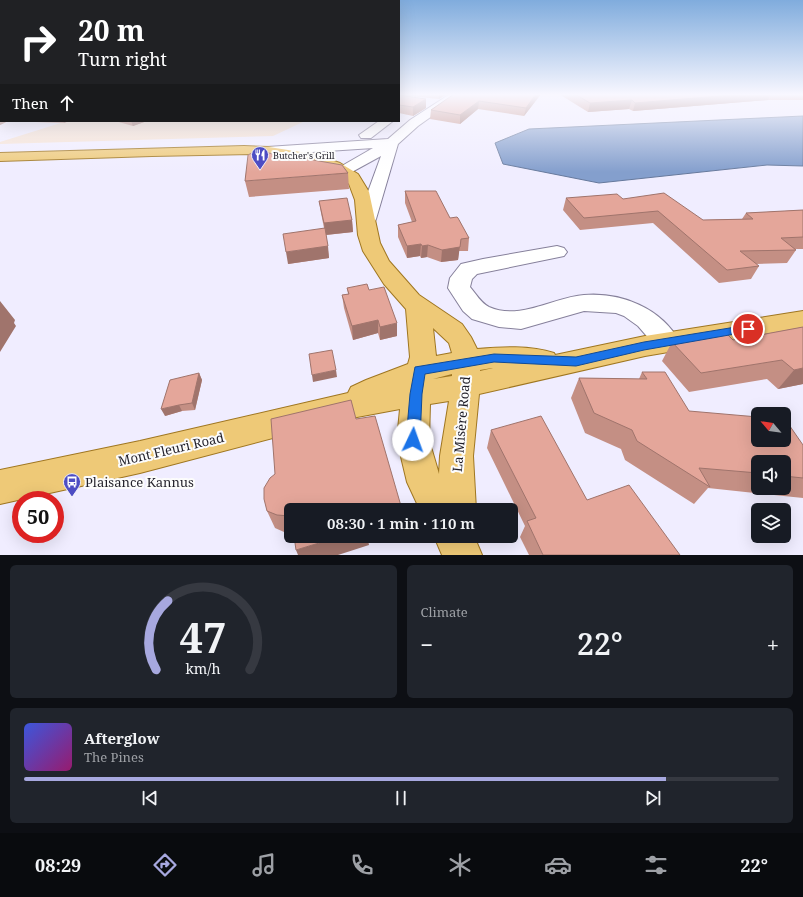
<!DOCTYPE html>
<html lang="en">
<head>
<meta charset="utf-8">
<style>
	body { margin:0; font-family:"Noto Serif",serif; background:#20242c; color:#f1f3f6; height:100vh; display:flex; flex-direction:column; font-size:15px; white-space:nowrap }
	* { box-sizing:border-box; margin:0 }
	p { font-size:13px; color:#9ea1a6 }
	.icon { flex:none; width:22px; height:22px; fill:none; stroke:currentColor; stroke-width:2; stroke-linecap:round; stroke-linejoin:round }
	.map { position:relative; height:555px; overflow:hidden }
	.side { display:flex; flex-direction:column; gap:10px; padding:10px; background:#0d0f14; flex:1 }
	.side>* { flex:none }
	.guide { position:absolute; left:0px; top:0px; width:400px; height:122px; box-shadow:0 4px 16px #0002; background:#202124; color:#fff; overflow:hidden }
	.needle { width:26px; rotate:299deg }
	.controls { position:absolute; left:751px; top:407px; display:grid; gap:8px }
	.controls a { display:grid; place-items:center; width:40px; height:40px; border-radius:6px; background:#171b24; box-shadow:0 4px 16px #0002; font-size:20px }
	.speed { position:absolute; left:12px; top:491px; display:flex; gap:8px; font-size:20px; font-weight:700; text-align:center }
	.speed>* { display:grid; place-content:center; width:52px; height:52px; border-radius:50%; background:#171b24; box-shadow:0 4px 16px #0002; line-height:1 }
	.speed .limit { border:6px solid #d22; background:#fff; color:#111 }
	.pin { position:absolute; display:grid; place-items:center; width:34px; height:34px; color:#fff; margin:-17px; border:2px solid #fff; border-radius:50%; box-shadow:0 1px 4px #0007 }
	.me { position:absolute; width:44px; margin:-22px; rotate:3deg; stroke-linejoin:round; filter:drop-shadow(0 0 3px #0008) }
	.turn { display:flex; align-items:center; gap:14px; height:84px; padding:0 12px; font-size:18px }
	.turn .icon { width:52px; height:52px; stroke-width:2.5 }
	.turn b { display:block; font-size:28px; line-height:34px }
	.then { display:flex; align-items:center; height:38px; padding:0 12px; background:#0003; gap:8px; font-size:15px }
	.big { font-size:30px; font-weight:600; line-height:1.1 }
	.side .card { flex:1; display:flex; flex-direction:column; justify-content:center; gap:6px; min-width:0; padding:0 14px; border-radius:6px; background:#20242c }
	.side .dial { align-items:center; gap:0 }
	.dial svg { height:104px; overflow:visible; fill:none; stroke:#363941; stroke-width:7; stroke-linecap:round; text-anchor:middle }
	.dial text { fill:#f1f3f6; stroke:none }
	.song { display:flex; align-items:center; gap:12px }
	.cover { width:48px; height:48px; border-radius:6px; background:linear-gradient(135deg,hsl(230 70% 55%),hsl(320 70% 35%)) }
	.played { height:4px; border-radius:2px; background:linear-gradient(90deg,#a7a8df 85%,#363941 85%) }
	.keys { display:flex; justify-content:space-around; direction:ltr }
	.heat { display:flex; justify-content:space-between; align-items:center; font-size:22px; direction:ltr }
	.side .tiles { flex:1; display:grid; gap:10px; grid-template-columns:1fr 1fr }
	.card:last-child { grid-column:span 2 }
	.trip { position:absolute; left:284px; top:503px; width:234px; height:40px; border-radius:6px; background:#171b24; box-shadow:0 4px 16px #0002; font-weight:600; line-height:40px; text-align:center }
	.tabs { display:flex; height:64px; justify-content:space-around; align-items:center; background:#090b0e; color:#9ea1a6 }
	.tabs .icon { width:28px; height:28px }
	.tabs .current { color:#a7a8df }
	.tabs b { font-size:18px; color:#f1f3f6 }
	.map>svg:first-child { display:block }
	.education { fill:#f5e1d2 }
	.water { fill:#849fcd; stroke:#66799c }
	.lines { fill:none; stroke-linecap:round; stroke-linejoin:round }
	.minor-casing { stroke:#86809b; stroke-width:2 }
	.major-casing { stroke:#9f7621; stroke-width:2 }
	.minor { fill:#fff; fill-rule:evenodd }
	.major { fill:#eec977; fill-rule:evenodd }
	.wall { fill:#c48f84; fill-rule:evenodd }
	.shaded-wall { fill:#a0746c }
	.building { fill:#e4a69a; stroke:#a0746c }
	.route { fill:#1a73e8; stroke:#114b97 }
	.labels { text-anchor:middle; dominant-baseline:central; stroke-width:4; stroke-linejoin:round; paint-order:stroke }
	.far-poi-label { font-size:9px; fill:#211f29; stroke:#fcfcfc; text-anchor:start }
	.near-street-label { font-size:13px; fill:#211f29; stroke:#fcfcfc }
	.near-poi-label { font-size:13px; fill:#211f29; stroke:#fcfcfc; text-anchor:start }
</style>
</head>
<body>
<div class="map">
<svg width="803" height="555" viewBox="0 0 803 555">
	<rect width="100%" height="100%" fill="#f0edff"/>
	<path class="education" d="M 67,121 L 305,121 L 273,136 L 0,144 L 0,142 Z"/>
	<path class="water" d="M 803,116 L 803,166 L 767,165 L 599,183 L 503,164 L 495,143 L 529,129 Z"/>
	<g class="lines">
		<g class="minor-casing">
			<g id="minor">
				<path d="M 450,94 L 463,94 L 418,126 L 398,144 L 376,219 L 374,223 L 367,225 L 360,223 L 358,219 L 381,156 L 350,173 L 345,175 L 340,173 L 337,170 L 340,167 L 373,148 L 267,155 L 262,154 L 260,151 L 262,148 L 267,147 L 388,139 L 410,120 Z"/>
				<path d="M 379,121 L 393,121 L 371,138 L 361,138 L 359,135 Z"/>
				<path d="M 557,246 L 564,248 L 567,252 L 564,256 L 477,274 L 472,279 L 470,287 C 476,294 481,303 489,307 C 519,321 555,297 584,295 C 622,292 661,308 680,342 L 676,349 L 667,352 L 658,349 L 638,326 L 624,316 L 616,313 L 584,311 L 521,329 L 499,327 L 472,319 L 463,311 L 448,288 L 450,278 L 461,264 L 483,259 Z"/>
			</g>
		</g>
		<g class="major-casing">
			<g id="major">
				<path d="M 244,146 L 269,147 L 313,154 L 340,163 L 358,174 L 369,192 L 380,243 L 389,261 L 419,295 L 462,324 L 471,337 L 477,349 C 501,347 530,345 554,353 L 555,355 L 645,336 L 803,311 L 803,329 L 645,356 L 479,394 L 473,456 L 476,510 L 420,510 L 407,482 L 397,440 L 400,409 L 341,420 L 140,473 L 0,504 L 0,470 L 140,441 L 348,393 L 351,387 L 366,380 L 408,364 L 410,357 L 406,309 L 384,284 L 363,251 L 358,235 L 355,200 L 349,184 L 339,174 L 329,169 L 301,160 L 252,154 L 152,156 L 0,161 L 0,153 ZM 433,328 L 449,343 L 452,353 L 436,356 ZM 492,368 L 493,368 L 480,371 L 480,370 ZM 452,374 L 452,376 L 433,379 ZM 449,401 L 440,456 L 439,474 L 429,440 L 430,404 Z"/>
				<path d="M 434,536 L 474,536 L 482,555 L 442,555 Z"/>
			</g>
		</g>
		<use href="#minor" class="minor"/>
		<use href="#major" class="major"/>
	</g>
	<g class="wall">
		<path d="M 0,94 L 1,121 L 69,121 L 64,123 L 8,121 L 0,125 Z"/>
		<path d="M 399,94 L 447,94 L 439,99 L 399,95 Z"/>
		<path d="M 454,94 L 541,94 L 524,116 L 478,109 L 460,124 L 430,119 L 431,110 Z"/>
		<path d="M 559,94 L 803,94 L 803,100 L 768,100 L 633,111 L 629,109 L 588,112 Z"/>
		<path d="M 399,95 L 426,99 L 426,108 L 413,116 L 399,113 Z"/>
		<path d="M 115,121 L 147,121 L 133,126 Z"/>
		<path d="M 348,173 L 349,189 L 249,197 L 245,181 Z"/>
		<path d="M 405,191 L 450,218 L 469,238 L 468,251 L 459,251 L 458,260 L 441,262 L 427,257 L 421,258 L 420,256 L 407,258 L 398,237 L 398,225 L 412,222 L 405,203 Z"/>
		<path d="M 566,198 L 623,199 L 703,220 L 742,219 L 746,213 L 803,210 L 803,249 L 795,249 L 796,250 L 787,263 L 756,264 L 759,266 L 751,279 L 719,283 L 653,223 L 580,230 L 563,210 Z"/>
		<path d="M 319,201 L 352,220 L 353,232 L 326,235 L 329,258 L 288,264 L 324,228 L 321,213 Z"/>
		<path d="M 347,288 L 369,290 L 397,336 L 380,340 L 378,333 L 353,340 L 344,308 L 342,295 L 348,294 Z"/>
		<path d="M 803,327 L 803,384 L 778,389 L 767,379 L 689,392 L 662,361 L 672,342 L 733,340 Z"/>
		<path d="M 642,372 L 689,411 L 803,445 L 803,498 L 708,488 L 694,504 L 625,460 L 621,449 L 585,433 L 571,398 L 579,378 L 639,379 ZM 758,462 L 784,462 L 784,488 L 758,488 Z"/>
		<path d="M 199,373 L 202,380 L 195,410 L 182,411 L 165,416 Z"/>
		<path d="M 356,419 L 291,510 L 291,533 L 284,532 L 275,528 L 267,511 Z"/>
		<path d="M 491,430 L 587,500 L 680,555 L 529,555 L 520,537 L 525,526 L 487,448 Z"/>
	</g>
	<g class="shaded-wall">
		<path d="M 439,94 L 447,94 L 439,99 Z"/>
		<path d="M 536,94 L 541,94 L 524,116 L 526,108 Z"/>
		<path d="M 743,94 L 771,94 L 768,100 L 633,111 L 635,103 Z"/>
		<path d="M 426,99 L 426,108 L 413,116 L 413,107 Z"/>
		<path d="M 632,100 L 629,109 L 588,112 L 590,103 Z"/>
		<path d="M 479,101 L 478,109 L 460,124 L 460,115 Z"/>
		<path d="M 0,112 L 1,112 L 1,121 L 8,121 L 0,125 Z"/>
		<path d="M 63,121 L 69,121 L 64,123 Z"/>
		<path d="M 131,121 L 147,121 L 133,126 Z"/>
		<path d="M 352,220 L 353,232 L 325,235 L 324,223 Z"/>
		<path d="M 461,239 L 458,260 L 441,262 L 442,250 Z"/>
		<path d="M 421,244 L 420,256 L 407,258 L 407,246 Z"/>
		<path d="M 428,245 L 427,257 L 421,258 L 422,246 Z"/>
		<path d="M 328,246 L 329,258 L 288,264 L 286,252 Z"/>
		<path d="M 0,301 L 15,320 L 14,323 L 16,326 L 0,352 Z"/>
		<path d="M 378,320 L 378,333 L 353,340 L 352,326 Z"/>
		<path d="M 397,323 L 397,336 L 380,340 L 380,327 Z"/>
		<path d="M 803,368 L 803,384 L 778,389 L 794,370 Z"/>
		<path d="M 336,370 L 337,377 L 313,382 L 312,375 Z"/>
		<path d="M 199,373 L 202,380 L 195,410 L 192,403 Z"/>
		<path d="M 179,405 L 182,411 L 165,416 L 161,409 Z"/>
		<path d="M 401,506 L 401,510 L 395,510 L 395,508 Z"/>
		<path d="M 342,536 L 382,536 L 368,540 L 369,545 L 338,555 L 298,555 L 296,550 Z"/>
	</g>
	<g class="building">
		<rect x="0" y="94" width="1" height="18"/>
		<path d="M 454,94 L 536,94 L 526,108 L 479,101 L 460,115 L 431,110 Z"/>
		<path d="M 575,94 L 743,94 L 635,103 L 632,100 L 590,103 Z"/>
		<path d="M 399,95 L 426,99 L 413,107 L 399,105 Z"/>
		<path d="M 257,150 L 289,158 L 296,157 L 342,165 L 348,173 L 245,181 L 248,155 Z"/>
		<path d="M 405,191 L 436,191 L 450,218 L 457,217 L 458,218 L 469,238 L 461,239 L 460,247 L 442,250 L 428,245 L 422,246 L 421,244 L 407,246 L 398,225 L 416,221 Z"/>
		<path d="M 664,193 L 703,220 L 753,219 L 746,213 L 803,210 L 803,237 L 781,238 L 796,250 L 740,251 L 759,266 L 727,270 L 658,211 L 584,218 L 566,198 L 617,194 L 623,199 Z"/>
		<path d="M 347,198 L 352,220 L 324,223 L 319,201 Z"/>
		<path d="M 325,228 L 328,246 L 286,252 L 283,234 Z"/>
		<path d="M 367,284 L 369,290 L 384,287 L 397,323 L 380,327 L 378,320 L 352,326 L 342,295 L 349,294 L 347,288 Z"/>
		<path d="M 803,327 L 803,368 L 794,370 L 782,360 L 701,373 L 672,342 L 725,332 L 733,340 Z"/>
		<path d="M 332,350 L 336,370 L 312,375 L 309,354 Z"/>
		<path d="M 642,372 L 665,372 L 689,411 L 758,417 L 758,440 L 784,440 L 784,419 L 785,419 L 803,445 L 803,478 L 784,476 L 784,462 L 758,462 L 758,473 L 699,468 L 710,487 L 637,441 L 632,430 L 594,413 L 579,378 L 647,379 Z"/>
		<path d="M 199,373 L 192,403 L 179,405 L 161,409 L 170,380 Z"/>
		<path d="M 351,400 L 356,419 L 375,416 L 401,506 L 395,508 L 396,510 L 291,510 L 291,520 L 290,516 L 277,515 L 267,511 L 264,499 L 264,488 L 270,478 L 275,474 L 271,419 Z"/>
		<path d="M 541,416 L 587,500 L 629,485 L 680,555 L 543,555 L 527,521 L 536,518 L 491,430 Z"/>
		<path d="M 294,536 L 342,536 L 296,550 Z"/>
	</g>
	<linearGradient id="sky" x2="0" y2="1"><stop stop-color="#80acdd"/><stop offset="0.55" stop-color="#f8f7ff"/><stop offset="1" stop-color="#f8f7ff" stop-opacity="0"/></linearGradient>
	<rect width="803" height="172" fill="url(#sky)"/>
	<path class="route" d="M 748,325 L 752,326 L 753,329 L 752,331 L 644,350 L 576,366 L 494,362 L 425,374 L 422,394 L 420,440 L 418,444 L 413,446 L 408,444 L 406,440 L 410,394 L 415,367 L 494,354 L 576,357 L 644,342 Z"/>
	<defs>
		<g id="restaurant-pin" transform="scale(0.9)"><path d="M0 17L-7.5 6A9.5 9.5 0 1 1 7.5 6Z" fill="#4d4dc3" stroke="#fcfcfc"/><path d="M-5-6h1v4h1v-4h1v4h1v-4h1v5L-1.5 .5V6h-2V.5L-5-1ZM5-6V6H3V1.5H1.5Q1.5-4 5-6Z" fill="#fff"/></g>
		<g id="bus-pin" transform="scale(0.9)"><path d="M0 17L-7.5 6A9.5 9.5 0 1 1 7.5 6Z" fill="#4d4dc3" stroke="#fcfcfc"/><path d="M-5-6H5V4H4V6H2V4H-2V6H-4V4H-5ZM-3.5-4V0h7V-4ZM-3.5 1.2v1.5H-2V1.2ZM2 1.2v1.5H3.5V1.2Z" fill="#fff"/></g>
	</defs>
	<g fill-rule="evenodd">
		<use href="#restaurant-pin" x="260" y="155"/>
		<use href="#bus-pin" x="72" y="482"/>
	</g>
	<g class="labels">
		<g class="far-poi-label">
			<text x="273" y="155">Butcher's Grill</text>
		</g>
		<g class="near-street-label">
			<text transform="translate(461 424) rotate(-85)">La Misère Road</text>
			<text transform="translate(171 449) rotate(-13)">Mont Fleuri Road</text>
		</g>
		<g class="near-poi-label">
			<text x="85" y="482">Plaisance Kannus</text>
		</g>
	</g>
</svg>
<div class="controls">
<a><svg class="needle" viewBox="-14 -14 28 28"><path d="M0-13l5 13h-10z" fill="#e53935"/><path d="M0 13l5-13h-10z" fill="#9ea1a6"/></svg></a>
<a><svg class="icon" aria-label="sound" viewBox="0 0 24 24"><path d="M4 9h4l5-4v14l-5-4H4zM17 9q2 3 0 6"/></svg></a>
<a><svg class="icon" aria-label="layers" viewBox="0 0 24 24"><path d="M12 4l9 5-9 5-9-5zM3 14l9 5 9-5"/></svg></a>
</div>
<div class="speed"><div class="limit">50</div></div>
<div class="pin" style="left:748px;top:329px;background:#d93025"><svg class="icon" aria-label="arrive" viewBox="0 0 24 24"><path d="M6 21V4h12l-3 4 3 4H6"/></svg></div>
<svg class="me" style="left:413px;top:440px" viewBox="-20 -20 40 40"><circle r="19" fill="#fff"/><path d="M0-13L10 11 0 6-10 11z" fill="#1a73e8"/></svg>
<div class="trip">08:30 · 1 min · 110 m</div>
<div class="guide">
<div class="turn"><svg class="icon" aria-label="right" viewBox="0 0 24 24"><path d="M7 20v-9h11M14 6l5 5-5 5"/></svg><div><b>20 m</b>Turn right</div></div>
<div class="then">Then<svg class="icon" aria-label="ahead" viewBox="0 0 24 24"><path d="M12 20V5M6 11l6-6 6 6"/></svg></div>
</div>
</div>
<section class="side">
<div class="tiles">
<div class="card dial"><svg viewBox="0 0 100 80">
<path d="M14 69A42 42 0 1 1 86 69"/>
<path d="M14 69A42 42 0 0 1 23 16" stroke="#a7a8df"/>
<text x="50" y="56" font-size="32" font-weight="700">47</text>
<text x="50" y="72" font-size="11">km/h</text>
</svg></div>
<div class="card"><p>Climate</p>
<div class="heat"><a>−</a><b class="big">22°</b><a>+</a></div>
</div>
<div class="card">
<div class="song"><i class="cover"></i><div><b>Afterglow</b><p>The Pines</p></div></div>
<div class="played"></div>
<div class="keys"><svg class="icon" aria-label="previous" viewBox="0 0 24 24"><path d="M18 5L8 12l10 7zM5 5v14"/></svg><svg class="icon" aria-label="pause" viewBox="0 0 24 24"><path d="M8 5v14M16 5v14"/></svg><svg class="icon" aria-label="next" viewBox="0 0 24 24"><path d="M6 5l10 7-10 7zM19 5v14"/></svg></div>
</div>
</div>
</section>
<nav class="tabs">
<b>08:29</b>
<svg class="icon current" aria-label="directions" viewBox="0 0 24 24"><path d="M12 3l9 9-9 9-9-9zM9 14v-3h6M13 9l2 2-2 2"/></svg>
<svg class="icon" aria-label="music" viewBox="0 0 24 24"><path d="M9 18V5l10-2v13"/><circle cx="6" cy="18" r="3"/><circle cx="16" cy="16" r="3"/></svg>
<svg class="icon" aria-label="phone" viewBox="0 0 24 24"><path d="M5 4h4l2 5-3 2q2 4 5 5l2-3 5 2v4C11 20 4 13 5 4z"/></svg>
<svg class="icon" aria-label="climate" viewBox="0 0 24 24"><path d="M12 3v18M4 7l16 10M4 17L20 7"/></svg>
<svg class="icon" aria-label="car" viewBox="0 0 24 24"><path d="M5 17H2v-5l4-1 3-4h7l3 4 3 1v5h-3M9 17h6M6 11h13"/><circle cx="7" cy="17" r="2"/><circle cx="17" cy="17" r="2"/></svg>
<svg class="icon" aria-label="filters" viewBox="0 0 24 24"><path d="M4 7h16M4 17h16"/><circle cx="9" cy="7" r="2"/><circle cx="15" cy="17" r="2"/></svg>
<b>22°</b>
</nav>
</body>
</html>
